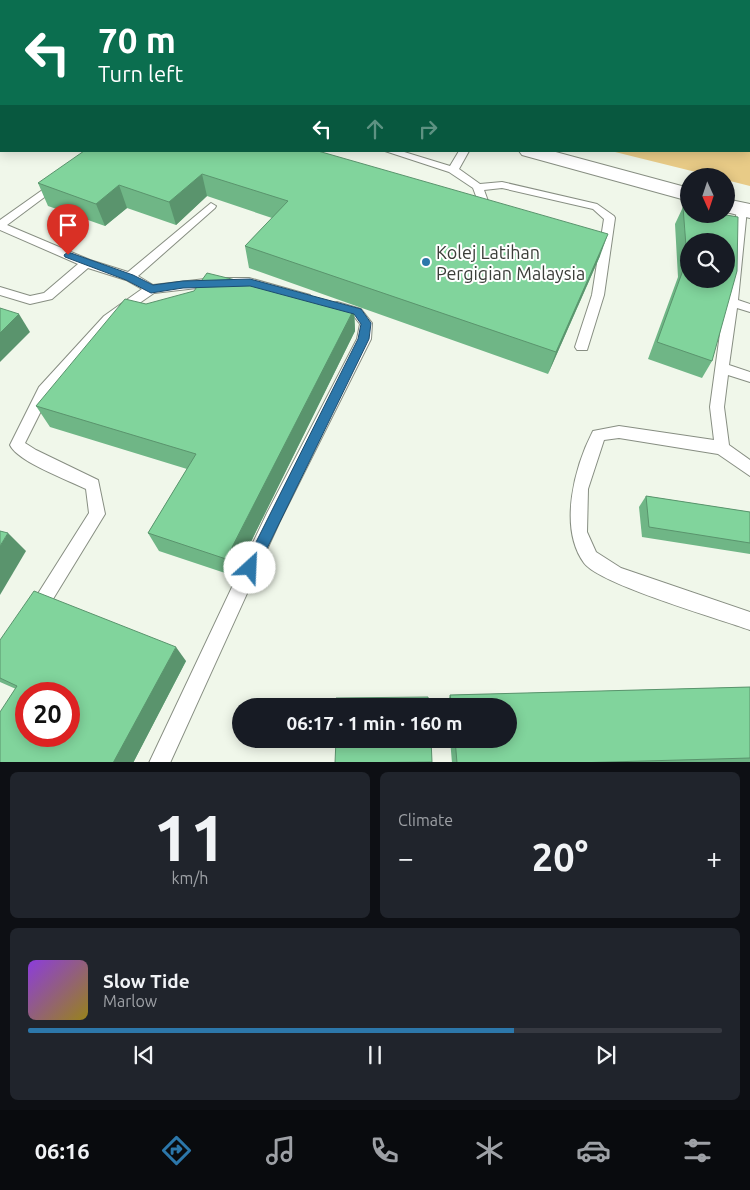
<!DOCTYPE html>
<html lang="en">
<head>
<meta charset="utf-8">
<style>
	body { margin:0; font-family:Ubuntu,sans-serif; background:#20242c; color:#f1f3f6; height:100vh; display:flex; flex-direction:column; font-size:19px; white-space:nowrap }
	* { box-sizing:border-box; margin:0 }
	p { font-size:16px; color:#9ea1a6 }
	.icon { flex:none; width:28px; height:28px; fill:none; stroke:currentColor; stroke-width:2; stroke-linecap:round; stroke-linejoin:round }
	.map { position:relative; height:762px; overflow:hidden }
	.details { display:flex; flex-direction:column; gap:10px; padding:10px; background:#0d0f14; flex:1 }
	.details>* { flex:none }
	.top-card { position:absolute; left:0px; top:0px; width:750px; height:152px; box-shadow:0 2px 12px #0003; background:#0b6e4f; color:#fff; overflow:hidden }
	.needle { width:32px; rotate:177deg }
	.controls { position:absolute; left:680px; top:168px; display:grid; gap:10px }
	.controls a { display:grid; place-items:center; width:55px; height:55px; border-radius:50%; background:#171b24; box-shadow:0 2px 12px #0003; font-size:25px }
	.speed { position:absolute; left:15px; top:682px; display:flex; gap:10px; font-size:25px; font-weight:700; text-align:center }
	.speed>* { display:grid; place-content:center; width:65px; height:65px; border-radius:50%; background:#171b24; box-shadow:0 2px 12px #0003; line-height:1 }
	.speed .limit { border:8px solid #d22; background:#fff; color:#111 }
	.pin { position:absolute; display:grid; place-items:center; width:42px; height:42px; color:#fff; margin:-51px -21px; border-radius:50% 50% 50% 0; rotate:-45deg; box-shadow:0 0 5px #0007 }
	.pin .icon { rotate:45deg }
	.me { position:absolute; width:55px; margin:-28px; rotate:25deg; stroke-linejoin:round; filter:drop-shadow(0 0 4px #0008) }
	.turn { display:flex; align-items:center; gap:18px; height:105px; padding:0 15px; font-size:22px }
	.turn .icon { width:65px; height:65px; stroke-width:2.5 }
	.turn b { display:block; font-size:35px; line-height:42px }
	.lanes { display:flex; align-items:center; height:48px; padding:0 15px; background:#0003; justify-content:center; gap:25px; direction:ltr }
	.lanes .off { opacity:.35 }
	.big { font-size:38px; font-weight:600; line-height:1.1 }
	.details .widget { flex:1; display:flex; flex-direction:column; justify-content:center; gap:8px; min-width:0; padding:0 18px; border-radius:8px; background:#20242c }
	.details .dial { align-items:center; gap:0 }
	.dial b { font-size:65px; line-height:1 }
	.song { display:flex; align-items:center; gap:15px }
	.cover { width:60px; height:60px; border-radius:8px; background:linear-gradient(135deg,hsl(270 70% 55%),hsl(50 70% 35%)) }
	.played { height:5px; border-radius:2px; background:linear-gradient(90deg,#2c77aa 70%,#363941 70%) }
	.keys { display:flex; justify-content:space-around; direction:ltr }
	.heat { display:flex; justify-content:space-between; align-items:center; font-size:28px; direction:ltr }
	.details .tiles { flex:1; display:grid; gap:10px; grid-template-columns:1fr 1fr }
	.widget:last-child { grid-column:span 2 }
	.trip { position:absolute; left:232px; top:698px; width:285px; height:50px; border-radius:25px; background:#171b24; box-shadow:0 2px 12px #0003; font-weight:600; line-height:50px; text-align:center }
	.menu { display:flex; height:80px; justify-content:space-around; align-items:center; background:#090b0e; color:#9ea1a6 }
	.menu .icon { width:35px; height:35px }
	.menu .selected { color:#2c77aa }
	.menu b { font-size:22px; color:#f1f3f6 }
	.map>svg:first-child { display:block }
	.green { fill:#e8cb87 }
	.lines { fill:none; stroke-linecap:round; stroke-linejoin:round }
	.service-casing { stroke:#878e82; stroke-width:2 }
	.minor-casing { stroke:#878e82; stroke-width:2 }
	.service { fill:#fff; fill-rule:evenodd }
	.minor { fill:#fff; fill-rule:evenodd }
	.wall { fill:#6fb686 }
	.shaded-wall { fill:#5a946d }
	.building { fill:#81d49c; stroke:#5a946d; fill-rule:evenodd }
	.route { fill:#2c77aa; stroke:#1d4d6e }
	.poi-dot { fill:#2c77aa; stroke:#fff; stroke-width:2 }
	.labels { text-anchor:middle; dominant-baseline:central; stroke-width:4; stroke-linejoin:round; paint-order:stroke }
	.poi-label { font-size:18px; fill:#3b3e39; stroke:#fff; text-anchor:start }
</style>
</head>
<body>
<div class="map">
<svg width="750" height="763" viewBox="0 0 750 763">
	<rect width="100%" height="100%" fill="#f0f7ea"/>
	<path class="green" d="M 3,0 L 750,0 L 750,186 L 726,180 L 726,176 L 712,176 L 611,151 L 749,151 L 749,1 Z"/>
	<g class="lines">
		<g class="service-casing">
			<g id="service">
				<path d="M 385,151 L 401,151 L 450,166 L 459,151 L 469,151 L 459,169 L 480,184 L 502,182 L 597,204 L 614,216 L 615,218 L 604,295 L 587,350 L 577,350 L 575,347 L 592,295 L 604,219 L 593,209 L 502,188 L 484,190 L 488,201 L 500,211 L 495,214 L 479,204 L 473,188 L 449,172 Z"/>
				<path d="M 58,179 L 63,182 L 62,184 L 7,225 L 90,260 L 128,272 L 211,203 L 216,206 L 215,208 L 138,276 L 153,285 L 214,278 L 249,278 L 310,295 L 312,298 L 306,302 L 249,286 L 214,286 L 154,293 L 112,322 L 49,395 L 25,443 L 36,450 L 98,480 L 105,514 L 42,617 L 36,620 L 30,617 L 27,611 L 89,513 L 86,489 C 68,480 18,462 10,445 L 39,387 L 104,316 L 142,289 L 126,280 L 88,268 L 52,299 L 30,304 L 0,295 L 0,287 L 30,296 L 44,293 L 78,264 L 0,230 L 0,220 Z"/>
				<path d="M 742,206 L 747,209 L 738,300 L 750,304 L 750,312 L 737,308 L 729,365 L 750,372 L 750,382 L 728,375 L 724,407 L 729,445 L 750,460 L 750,476 L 718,454 L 619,438 L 604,440 L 588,489 L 587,532 L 596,552 L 621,568 L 750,612 L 750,630 C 719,619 599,584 584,563 C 558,527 575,466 593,431 L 619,426 L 714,440 L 710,407 L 737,209 Z"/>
				<path d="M 337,302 L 361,309 L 372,323 L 371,339 L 279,523 L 170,763 L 149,763 L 267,513 L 357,339 L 360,324 L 353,315 L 333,309 L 331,306 L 333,303 Z"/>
			</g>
		</g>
		<g class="minor-casing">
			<g id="minor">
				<rect x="0" y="4" width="1" height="8"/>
				<path d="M 519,151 L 552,151 L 689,188 L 689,201 L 522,155 Z"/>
				<path d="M 726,199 L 750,204 L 750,218 L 726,212 Z"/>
			</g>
		</g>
		<use href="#service" class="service"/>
		<use href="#minor" class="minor"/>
	</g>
	<g class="wall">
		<path d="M 318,151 L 600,256 L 548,374 L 249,268 L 245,246 L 272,218 L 207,196 L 176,225 L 127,208 L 105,226 L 48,206 L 38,183 Z"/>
		<path d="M 683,207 L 712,361 L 702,378 L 648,359 L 678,277 L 675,224 Z"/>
		<path d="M 146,304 L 354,309 L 355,331 L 234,576 L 159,551 L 148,533 L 187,469 L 50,427 L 36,406 Z"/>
		<path d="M 646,496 L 750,512 L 750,554 L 642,537 L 639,507 Z"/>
		<path d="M 0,640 L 186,661 L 133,763 L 0,763 L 16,689 L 0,682 Z"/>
		<path d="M 750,687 L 750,763 L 452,763 L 450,739 L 509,739 L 509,706 L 447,706 L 447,704 L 450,695 Z"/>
	</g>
	<g class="shaded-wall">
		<path d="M 202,174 L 207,196 L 176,225 L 169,202 Z"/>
		<path d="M 119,185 L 127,208 L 105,226 L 96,204 Z"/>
		<path d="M 608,234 L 600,256 L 548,374 L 556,352 Z"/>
		<path d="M 354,309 L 355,331 L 234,576 L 226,559 Z"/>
		<path d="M 19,314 L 30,332 L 0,362 L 0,333 Z"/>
		<path d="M 8,533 L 26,551 L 0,595 L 0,546 Z"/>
		<path d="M 176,647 L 186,661 L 133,763 L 113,763 Z"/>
	</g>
	<g class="building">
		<path d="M 84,151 L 318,151 L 608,234 L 556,352 L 245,246 L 288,201 L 202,174 L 169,202 L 119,185 L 96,204 L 38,183 Z"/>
		<path d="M 683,207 L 689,208 L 689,214 L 720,214 L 738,217 L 737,271 L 712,361 L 657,342 L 687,259 ZM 689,241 L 726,241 L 726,279 L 689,279 Z"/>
		<path d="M 207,273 L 354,309 L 226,559 L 148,533 L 196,454 L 36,406 L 125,299 L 146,304 L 194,291 Z"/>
		<path d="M 0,308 L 19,314 L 0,333 Z"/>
		<path d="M 646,496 L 750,512 L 750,543 L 649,527 Z"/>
		<path d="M 0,531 L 8,533 L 0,546 Z"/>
		<path d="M 34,591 L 176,647 L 113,763 L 0,763 L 0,712 L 17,686 L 0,678 L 0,640 ZM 26,694 L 69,694 L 69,736 L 26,736 Z"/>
		<path d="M 750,687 L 750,758 L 574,763 L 457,763 L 455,739 L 509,739 L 509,706 L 452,706 L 450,695 Z"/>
		<path d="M 428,697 L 429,706 L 336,706 L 336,698 Z"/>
		<path d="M 336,739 L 431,739 L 432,762 L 335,763 Z"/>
	</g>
	<path class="route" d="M 68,252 L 133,275 L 153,285 L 183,281 L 250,279 L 361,309 L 371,323 L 369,339 L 255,573 L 250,575 L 245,573 L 243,568 L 358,339 L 361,324 L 354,314 L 250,286 L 183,288 L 151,293 L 126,280 L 65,257 L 64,255 Z"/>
	<circle class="poi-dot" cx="426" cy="262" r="5"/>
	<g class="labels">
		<g class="poi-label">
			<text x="436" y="252">Kolej Latihan<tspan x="436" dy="21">Pergigian Malaysia</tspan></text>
		</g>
	</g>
</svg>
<div class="controls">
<a><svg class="needle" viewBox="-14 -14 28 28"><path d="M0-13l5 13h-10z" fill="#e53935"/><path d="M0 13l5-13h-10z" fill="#9ea1a6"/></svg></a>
<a><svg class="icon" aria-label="search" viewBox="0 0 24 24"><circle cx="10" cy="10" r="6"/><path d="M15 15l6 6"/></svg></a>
</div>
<div class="speed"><div class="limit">20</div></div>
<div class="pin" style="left:68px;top:255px;background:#d93025"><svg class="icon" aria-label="arrive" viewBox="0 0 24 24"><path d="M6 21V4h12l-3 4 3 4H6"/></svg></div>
<svg class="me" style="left:250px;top:568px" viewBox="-20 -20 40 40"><circle r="19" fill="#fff"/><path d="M0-13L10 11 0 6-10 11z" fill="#2c77aa"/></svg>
<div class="trip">06:17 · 1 min · 160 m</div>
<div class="top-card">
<div class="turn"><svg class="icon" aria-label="left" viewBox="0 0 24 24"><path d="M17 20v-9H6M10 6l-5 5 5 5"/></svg><div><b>70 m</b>Turn left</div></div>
<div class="lanes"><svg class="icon" aria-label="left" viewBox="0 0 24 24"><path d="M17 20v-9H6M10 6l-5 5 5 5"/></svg><svg class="icon off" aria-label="ahead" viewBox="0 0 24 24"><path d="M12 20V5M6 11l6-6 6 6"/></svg><svg class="icon off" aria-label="right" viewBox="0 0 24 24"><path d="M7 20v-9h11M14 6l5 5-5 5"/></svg></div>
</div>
</div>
<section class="details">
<div class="tiles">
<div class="widget dial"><b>11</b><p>km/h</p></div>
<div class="widget"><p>Climate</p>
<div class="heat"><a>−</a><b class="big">20°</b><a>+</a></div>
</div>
<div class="widget">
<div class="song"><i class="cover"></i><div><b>Slow Tide</b><p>Marlow</p></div></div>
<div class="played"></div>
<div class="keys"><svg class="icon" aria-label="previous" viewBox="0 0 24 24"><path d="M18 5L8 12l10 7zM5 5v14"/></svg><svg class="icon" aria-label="pause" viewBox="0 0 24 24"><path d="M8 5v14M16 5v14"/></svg><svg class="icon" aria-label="next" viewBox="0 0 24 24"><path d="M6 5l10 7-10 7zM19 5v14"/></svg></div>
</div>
</div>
</section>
<nav class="menu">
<b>06:16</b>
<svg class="icon selected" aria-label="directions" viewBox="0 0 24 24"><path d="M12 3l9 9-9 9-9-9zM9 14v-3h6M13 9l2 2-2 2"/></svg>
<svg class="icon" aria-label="music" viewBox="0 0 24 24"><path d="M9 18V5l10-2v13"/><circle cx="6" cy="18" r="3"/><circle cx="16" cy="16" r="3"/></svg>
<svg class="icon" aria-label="phone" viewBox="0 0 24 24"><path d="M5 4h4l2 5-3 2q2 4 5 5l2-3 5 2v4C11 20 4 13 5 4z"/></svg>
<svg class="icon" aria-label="climate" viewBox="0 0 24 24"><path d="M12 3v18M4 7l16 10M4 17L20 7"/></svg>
<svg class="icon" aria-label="car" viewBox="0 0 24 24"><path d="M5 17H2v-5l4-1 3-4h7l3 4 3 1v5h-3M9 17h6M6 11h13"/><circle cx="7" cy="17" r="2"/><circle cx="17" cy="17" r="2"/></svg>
<svg class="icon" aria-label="filters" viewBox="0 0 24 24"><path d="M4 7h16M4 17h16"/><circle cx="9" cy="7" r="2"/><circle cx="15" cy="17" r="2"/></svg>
</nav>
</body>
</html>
